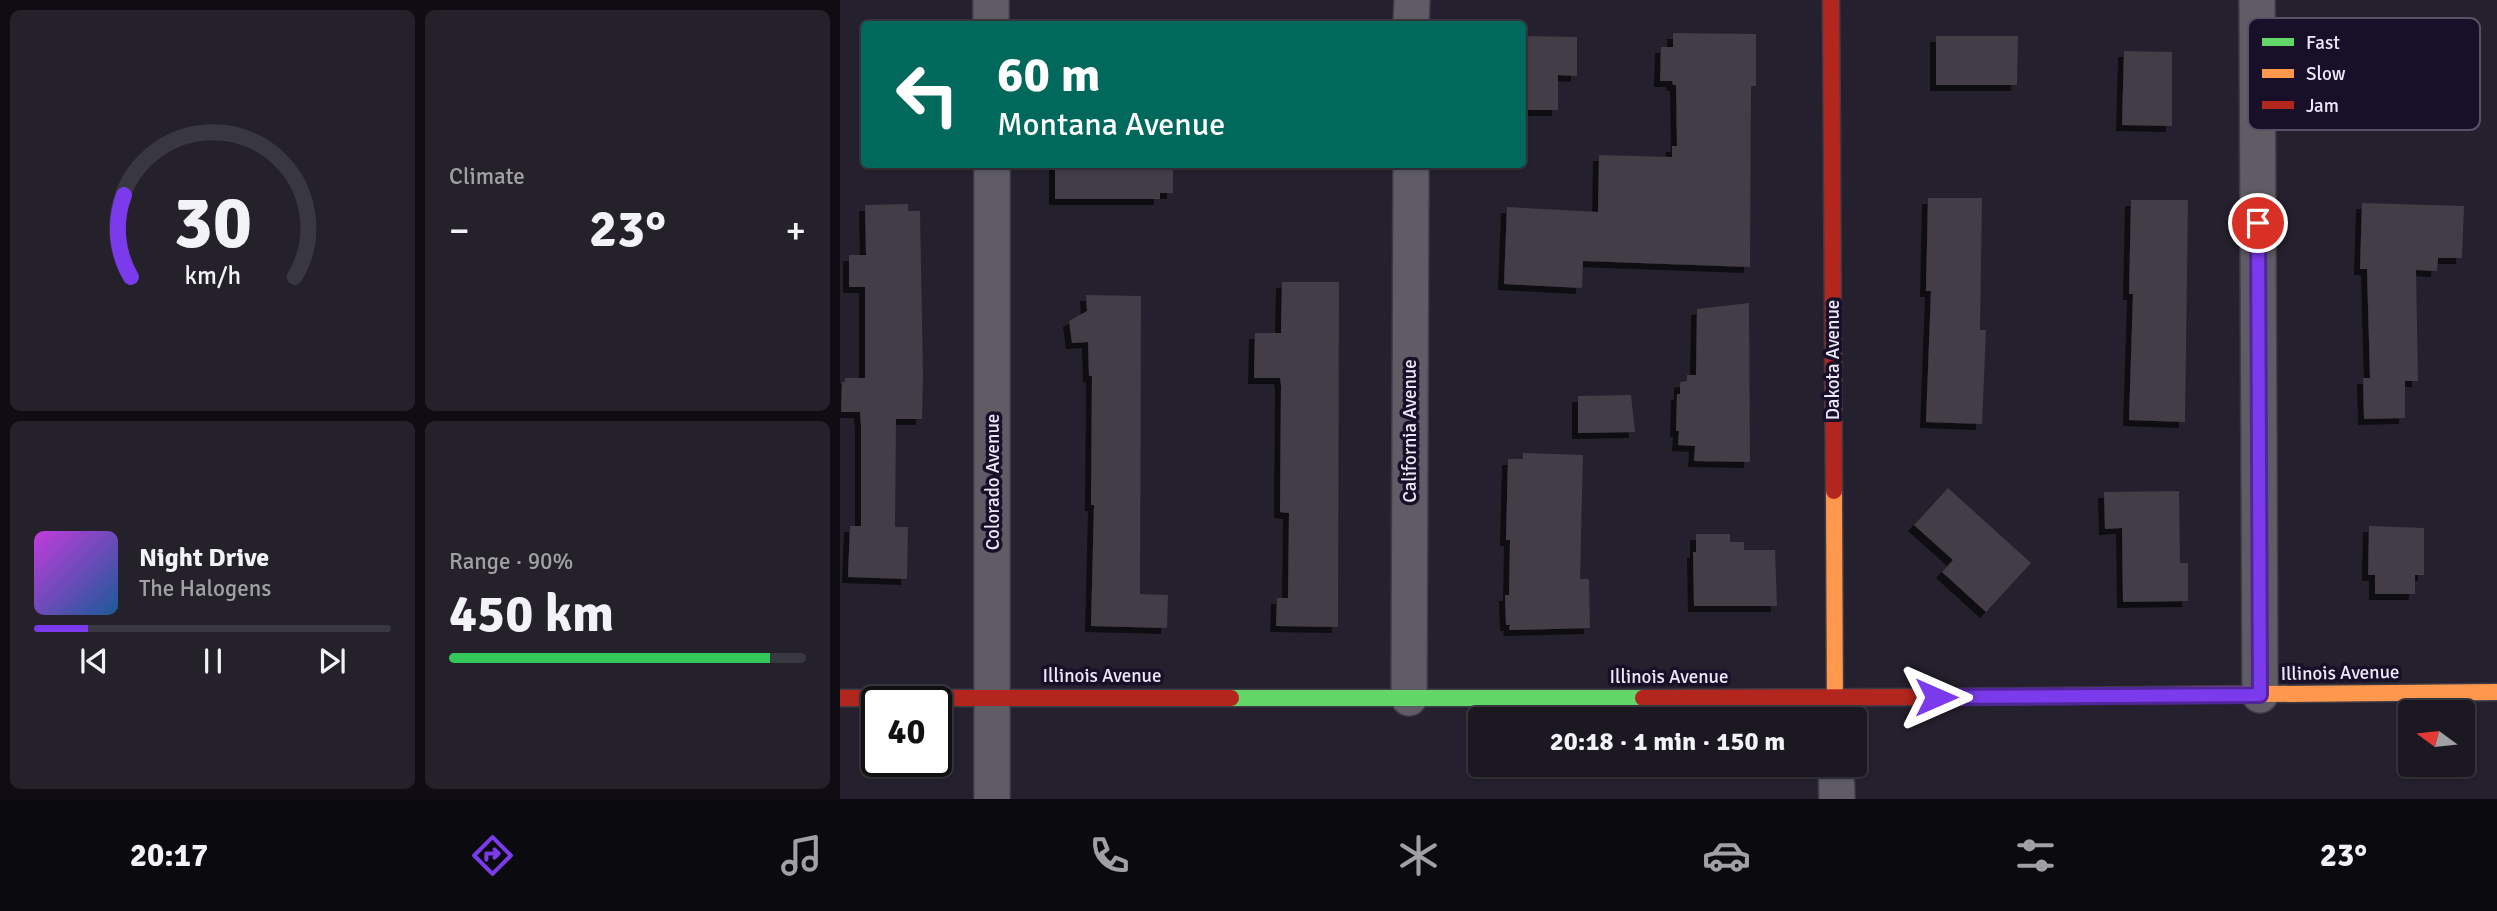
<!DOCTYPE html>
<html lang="en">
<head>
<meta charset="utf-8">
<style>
	body { margin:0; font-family:Signika,sans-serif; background:#24212a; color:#f1f3f6; height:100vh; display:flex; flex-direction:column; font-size:26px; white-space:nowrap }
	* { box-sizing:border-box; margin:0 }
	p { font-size:23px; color:#a0a0a5 }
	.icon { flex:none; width:38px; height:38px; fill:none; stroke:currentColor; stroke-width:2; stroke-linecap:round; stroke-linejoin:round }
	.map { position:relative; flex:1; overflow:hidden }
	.side { display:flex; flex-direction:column; gap:10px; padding:10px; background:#0f0d13; width:840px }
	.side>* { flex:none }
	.top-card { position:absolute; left:21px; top:21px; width:665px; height:147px; border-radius:7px; box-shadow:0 2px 5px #0004,0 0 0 2px #393740; background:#00695c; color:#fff; overflow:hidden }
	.needle { width:46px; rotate:285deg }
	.fabs { position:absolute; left:1558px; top:700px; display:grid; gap:14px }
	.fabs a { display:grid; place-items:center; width:77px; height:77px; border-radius:7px; background:#1b1822; box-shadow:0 2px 5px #0004,0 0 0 2px #393740; font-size:35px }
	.speed { position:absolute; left:21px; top:686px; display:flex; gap:14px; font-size:35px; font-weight:700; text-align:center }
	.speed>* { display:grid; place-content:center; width:91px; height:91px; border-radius:50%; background:#1b1822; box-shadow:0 2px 5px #0004,0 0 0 2px #393740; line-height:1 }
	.speed .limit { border:4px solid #111; border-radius:10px; background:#fff; color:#111 }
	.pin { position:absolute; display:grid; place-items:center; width:60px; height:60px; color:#fff; margin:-30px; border:4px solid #fff; border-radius:50%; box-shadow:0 2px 7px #0007 }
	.me { position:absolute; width:77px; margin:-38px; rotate:90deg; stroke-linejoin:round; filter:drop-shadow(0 0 5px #0008) }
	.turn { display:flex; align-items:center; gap:24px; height:147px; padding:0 21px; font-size:32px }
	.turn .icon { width:91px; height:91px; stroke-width:2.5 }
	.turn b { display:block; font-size:49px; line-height:60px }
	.big { font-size:52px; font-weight:700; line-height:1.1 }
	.side .card { flex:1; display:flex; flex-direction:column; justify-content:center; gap:10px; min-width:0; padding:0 24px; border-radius:10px; background:#24212a }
	.side .dial { align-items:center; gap:0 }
	.dial svg { height:182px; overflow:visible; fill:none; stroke:#393740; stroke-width:7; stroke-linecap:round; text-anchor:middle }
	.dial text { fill:#f1f3f6; stroke:none }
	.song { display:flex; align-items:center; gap:21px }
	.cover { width:84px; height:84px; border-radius:10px; background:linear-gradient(135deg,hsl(290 70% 55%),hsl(210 70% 35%)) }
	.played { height:7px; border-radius:4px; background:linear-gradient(90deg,#7c3aed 15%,#393740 15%) }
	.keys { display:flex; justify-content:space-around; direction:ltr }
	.heat { display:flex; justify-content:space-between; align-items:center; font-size:38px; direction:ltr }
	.charge { height:10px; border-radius:5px; background:linear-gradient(90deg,#34c759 90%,#393740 0) }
	.side .tiles { flex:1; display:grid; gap:10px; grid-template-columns:repeat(2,1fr) }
	.trip { position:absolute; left:628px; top:707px; width:399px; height:70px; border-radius:7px; background:#1b1822; box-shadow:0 2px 5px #0004,0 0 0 2px #393740; font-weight:700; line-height:70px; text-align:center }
	.menu { display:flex; height:112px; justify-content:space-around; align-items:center; background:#0b0a0e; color:#a0a0a5 }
	.menu .icon { width:49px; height:49px }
	.menu .active { color:#7c3aed }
	.menu b { font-size:32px; color:#f1f3f6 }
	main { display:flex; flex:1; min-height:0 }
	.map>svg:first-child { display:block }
	.building { fill:#433c46; filter:url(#shadow) }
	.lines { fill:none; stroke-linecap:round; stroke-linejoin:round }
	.street-casing { stroke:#3e3a46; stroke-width:38 }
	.fast-casing { stroke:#3e3a46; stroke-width:19 }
	.slow-casing { stroke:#3e3a46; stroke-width:19 }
	.jam-casing { stroke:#3e3a46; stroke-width:19 }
	.street { stroke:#5f5c66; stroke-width:35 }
	.fast { stroke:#63d668; stroke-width:16 }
	.slow { stroke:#ff974d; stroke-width:16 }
	.jam { stroke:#b3261e; stroke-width:16 }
	.route-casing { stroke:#51269a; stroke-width:18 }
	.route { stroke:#7c3aed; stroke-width:12 }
	.labels { text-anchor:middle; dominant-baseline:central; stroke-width:7; stroke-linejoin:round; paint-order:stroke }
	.street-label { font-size:19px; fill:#ece8f9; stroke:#181028 }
	.key { fill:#181028; stroke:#585167; stroke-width:2 }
	.key-label { font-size:19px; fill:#ece8f9 }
</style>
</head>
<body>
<main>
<section class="side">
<div class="tiles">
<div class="card dial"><svg viewBox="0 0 100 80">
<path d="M14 69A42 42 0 1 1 86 69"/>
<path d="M14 69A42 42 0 0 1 11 33" stroke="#7c3aed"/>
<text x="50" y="56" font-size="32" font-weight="700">30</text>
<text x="50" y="72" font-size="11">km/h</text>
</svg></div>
<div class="card"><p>Climate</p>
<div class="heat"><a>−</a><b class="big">23°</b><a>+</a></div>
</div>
<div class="card">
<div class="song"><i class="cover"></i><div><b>Night Drive</b><p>The Halogens</p></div></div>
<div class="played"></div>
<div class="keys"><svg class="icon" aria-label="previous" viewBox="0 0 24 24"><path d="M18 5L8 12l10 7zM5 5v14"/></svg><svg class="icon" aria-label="pause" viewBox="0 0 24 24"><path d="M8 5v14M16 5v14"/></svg><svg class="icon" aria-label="next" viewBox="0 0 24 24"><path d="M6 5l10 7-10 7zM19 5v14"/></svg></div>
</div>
<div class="card"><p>Range · 90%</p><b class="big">450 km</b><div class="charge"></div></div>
</div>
</section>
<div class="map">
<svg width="1657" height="799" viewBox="0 0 1657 799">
	<defs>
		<filter id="shadow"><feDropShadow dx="-6" dy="6" stdDeviation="0" flood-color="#0009"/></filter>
	</defs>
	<rect width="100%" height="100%" fill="#24202d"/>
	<g class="building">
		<path d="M 833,33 L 916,34 L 916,86 L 911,86 L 910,267 L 743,261 L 742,288 L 664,284 L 667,207 L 758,212 L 759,155 L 832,157 L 832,146 L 837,146 L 836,85 L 833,85 L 832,81 L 820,81 L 821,47 L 833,47 Z"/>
		<path d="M 682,36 L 737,37 L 737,76 L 718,75 L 718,110 L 682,110 Z"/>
		<path d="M 1096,36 L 1178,36 L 1177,85 L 1096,85 Z"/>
		<path d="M 1284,51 L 1332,52 L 1332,126 L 1282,125 Z"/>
		<path d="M 215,164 L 333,164 L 333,193 L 320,193 L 320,199 L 215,199 Z"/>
		<path d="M 1088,198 L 1142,198 L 1140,330 L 1146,330 L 1142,424 L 1086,422 L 1091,291 L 1086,291 Z"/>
		<path d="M 1291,200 L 1348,200 L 1345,422 L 1289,420 L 1293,294 L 1289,294 Z"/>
		<path d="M 1522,203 L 1624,206 L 1622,258 L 1598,258 L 1597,271 L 1576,270 L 1578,381 L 1565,381 L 1565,418 L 1524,419 L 1523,378 L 1530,378 L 1527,269 L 1520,269 Z"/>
		<path d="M 68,204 L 68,211 L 80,211 L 83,375 L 82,419 L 56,419 L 55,527 L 68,527 L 67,579 L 8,577 L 10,526 L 21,526 L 21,425 L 20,412 L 1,412 L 2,382 L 5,382 L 5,378 L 25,378 L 25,287 L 9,287 L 9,255 L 26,255 L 25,205 Z"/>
		<path d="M 442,282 L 499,282 L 498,627 L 436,626 L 437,598 L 448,598 L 449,513 L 440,512 L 441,385 L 440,378 L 414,378 L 415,333 L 441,333 Z"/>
		<path d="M 246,295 L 301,296 L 300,594 L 328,595 L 327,628 L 251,626 L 254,505 L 251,505 L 252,376 L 249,376 L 248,342 L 232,343 L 229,321 L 247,311 Z"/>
		<path d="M 909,303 L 910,462 L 854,461 L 855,446 L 838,445 L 839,431 L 836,431 L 837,394 L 840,394 L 840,382 L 847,381 L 847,375 L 856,375 L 857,309 Z"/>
		<path d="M 791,395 L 795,432 L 738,433 L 738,396 Z"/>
		<path d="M 683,453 L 743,455 L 740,579 L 749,579 L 750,628 L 669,630 L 670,625 L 666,625 L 665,595 L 669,595 L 670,540 L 666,540 L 668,459 L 683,459 Z"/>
		<path d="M 1108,488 L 1191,563 L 1146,612 L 1102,572 L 1113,560 L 1074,525 Z"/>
		<path d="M 1339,491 L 1340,563 L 1348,563 L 1348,601 L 1283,602 L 1282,528 L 1265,529 L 1264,492 Z"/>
		<path d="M 1529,526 L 1584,528 L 1584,575 L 1575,575 L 1575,594 L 1535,594 L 1535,575 L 1528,575 Z"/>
		<path d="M 856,534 L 890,534 L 890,542 L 904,542 L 904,550 L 935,550 L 937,606 L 854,606 L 853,552 L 856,552 Z"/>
	</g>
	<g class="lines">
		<g class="street-casing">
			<g id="street">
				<path d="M 151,0 L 151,24"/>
				<path d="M 1417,0 L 1420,695"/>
				<path d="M 571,24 L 572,0"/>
				<path d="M 152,164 L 152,799"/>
				<path d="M 569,698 L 571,164"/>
				<path d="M 996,765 L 997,799"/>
			</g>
		</g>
		<g class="fast-casing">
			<path id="fast" d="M 391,698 L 803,698"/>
		</g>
		<g class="slow-casing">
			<g id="slow">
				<path d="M 994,491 L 995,719"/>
				<path d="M 1098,697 L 1657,692"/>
			</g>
		</g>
		<g class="jam-casing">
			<g id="jam">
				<path d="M 991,0 L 994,491"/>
				<path d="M 0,698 L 391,698"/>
				<path d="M 803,698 L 1098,697"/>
			</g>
		</g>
		<use href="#street" class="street"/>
		<use href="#fast" class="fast"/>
		<use href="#slow" class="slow"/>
		<use href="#jam" class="jam"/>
	</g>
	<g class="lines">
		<g class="route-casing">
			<path id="route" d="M 1096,697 L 1420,695 L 1418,223"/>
		</g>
		<use href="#route" class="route"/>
	</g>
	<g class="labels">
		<g class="street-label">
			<text transform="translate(993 360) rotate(-90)">Dakota Avenue</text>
			<text transform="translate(570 431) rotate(-90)">California Avenue</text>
			<text transform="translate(153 482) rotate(-90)">Colorado Avenue</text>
			<text transform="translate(1500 673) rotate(-1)">Illinois Avenue</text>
			<text x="262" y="676">Illinois Avenue</text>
			<text x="829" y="677">Illinois Avenue</text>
		</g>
	</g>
	<rect x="1408" y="18" width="232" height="112" rx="10" class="key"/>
	<rect x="1422" y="38" width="32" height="8" fill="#63d668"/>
	<rect x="1422" y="69" width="32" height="9" fill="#ff974d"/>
	<rect x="1422" y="101" width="32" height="8" fill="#b3261e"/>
	<g class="key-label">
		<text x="1466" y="49">Fast</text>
		<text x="1466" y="80">Slow</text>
		<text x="1466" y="112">Jam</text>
	</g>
</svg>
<div class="fabs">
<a><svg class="needle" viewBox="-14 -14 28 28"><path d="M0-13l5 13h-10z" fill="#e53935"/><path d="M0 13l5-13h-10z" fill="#a0a0a5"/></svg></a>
</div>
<div class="speed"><div class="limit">40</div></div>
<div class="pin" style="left:1418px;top:223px;background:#d93025"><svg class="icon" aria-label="arrive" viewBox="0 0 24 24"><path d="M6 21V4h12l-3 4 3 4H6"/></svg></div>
<svg class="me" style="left:1096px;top:697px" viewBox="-20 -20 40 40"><path d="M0-17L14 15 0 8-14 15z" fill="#7c3aed" stroke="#fff" stroke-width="4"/></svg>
<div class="trip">20:18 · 1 min · 150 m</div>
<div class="top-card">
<div class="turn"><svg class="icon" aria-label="left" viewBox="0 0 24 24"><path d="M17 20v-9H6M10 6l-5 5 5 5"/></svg><div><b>60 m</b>Montana Avenue</div></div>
</div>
</div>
</main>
<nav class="menu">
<b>20:17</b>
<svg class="icon active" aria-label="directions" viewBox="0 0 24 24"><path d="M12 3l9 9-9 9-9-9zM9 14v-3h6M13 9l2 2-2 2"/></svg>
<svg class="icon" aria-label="music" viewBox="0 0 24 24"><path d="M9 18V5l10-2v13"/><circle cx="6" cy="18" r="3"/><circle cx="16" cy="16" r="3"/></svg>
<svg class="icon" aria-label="phone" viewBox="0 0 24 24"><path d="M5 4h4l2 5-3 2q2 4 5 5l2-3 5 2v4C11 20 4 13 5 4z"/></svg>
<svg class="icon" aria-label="climate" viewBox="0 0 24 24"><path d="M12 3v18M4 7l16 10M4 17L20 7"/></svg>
<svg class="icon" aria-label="car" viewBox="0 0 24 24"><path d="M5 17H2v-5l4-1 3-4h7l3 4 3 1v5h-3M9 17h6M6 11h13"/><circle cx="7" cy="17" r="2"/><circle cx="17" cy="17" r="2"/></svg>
<svg class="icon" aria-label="filters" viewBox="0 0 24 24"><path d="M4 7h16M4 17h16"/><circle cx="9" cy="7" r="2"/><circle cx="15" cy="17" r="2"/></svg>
<b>23°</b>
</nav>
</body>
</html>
